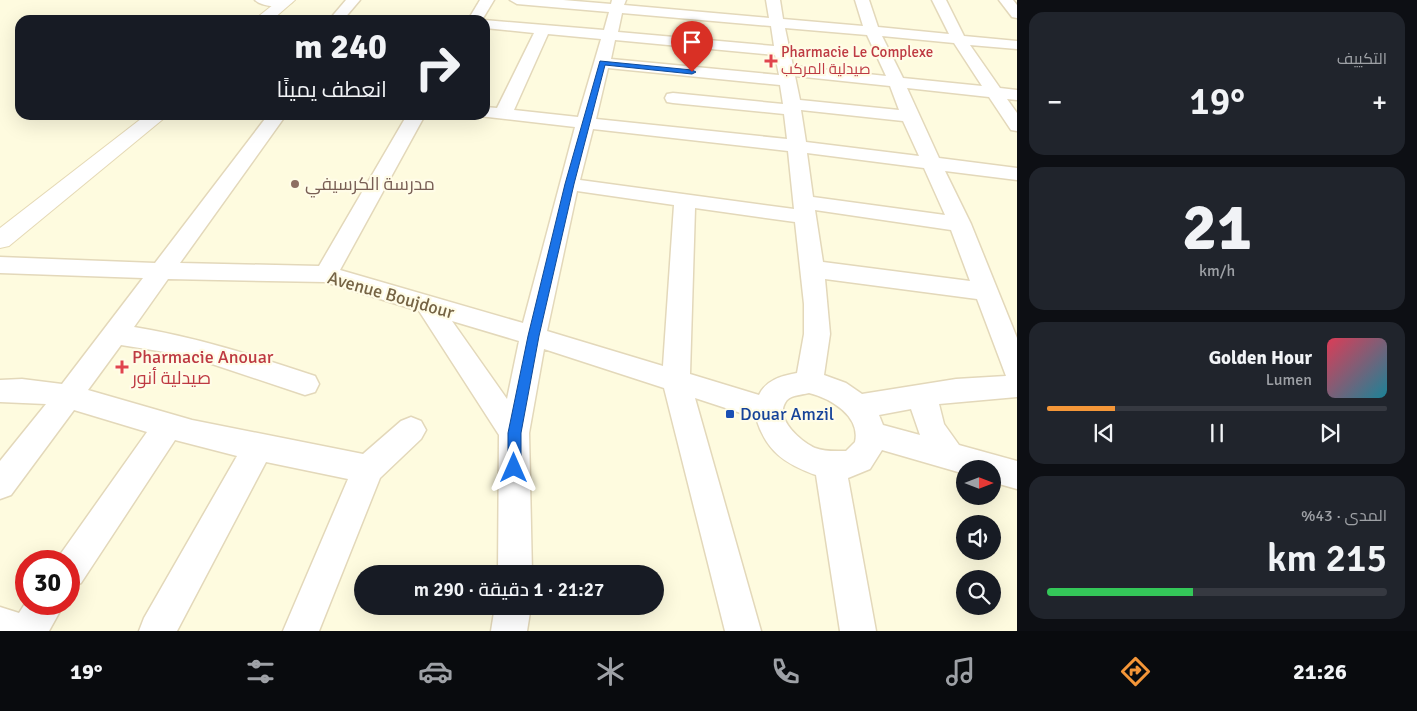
<!DOCTYPE html>
<html lang="ar">
<head>
<meta charset="utf-8">
<style>
	body { margin:0; font-family:Signika,Cairo,sans-serif; background:#20242c; color:#f1f3f6; direction:rtl; height:100vh; display:flex; flex-direction:column; font-size:19px; white-space:nowrap }
	* { box-sizing:border-box; margin:0 }
	p { font-size:16px; color:#9ea1a6 }
	.icon { flex:none; width:28px; height:28px; fill:none; stroke:currentColor; stroke-width:2; stroke-linecap:round; stroke-linejoin:round }
	.map { position:relative; flex:1; overflow:hidden; direction:ltr }
	.drawer { display:flex; flex-direction:column; gap:12px; padding:12px; background:#0d0f14; width:400px }
	.drawer>* { flex:none }
	.guide { position:absolute; left:15px; top:15px; width:475px; height:105px; border-radius:15px; box-shadow:0 5px 20px #0002; direction:rtl; background:#171b24; color:#f1f3f6; overflow:hidden }
	.needle { width:32px; rotate:90deg }
	.buttons { position:absolute; left:956px; top:460px; display:grid; gap:10px }
	.buttons a { display:grid; place-items:center; width:45px; height:45px; border-radius:50%; background:#171b24; box-shadow:0 5px 20px #0002; font-size:25px }
	.speed { position:absolute; left:15px; top:550px; display:flex; gap:10px; font-size:25px; font-weight:700; text-align:center }
	.speed>* { display:grid; place-content:center; width:65px; height:65px; border-radius:50%; background:#171b24; box-shadow:0 5px 20px #0002; line-height:1 }
	.speed .limit { border:8px solid #d22; background:#fff; color:#111 }
	.pin { position:absolute; display:grid; place-items:center; width:42px; height:42px; color:#fff; margin:-51px -21px; border-radius:50% 50% 50% 0; rotate:-45deg; box-shadow:0 0 5px #0007 }
	.pin .icon { rotate:45deg }
	.me { position:absolute; width:55px; margin:-28px; rotate:0deg; stroke-linejoin:round; filter:drop-shadow(0 0 4px #0008) }
	.turn { display:flex; align-items:center; gap:18px; height:105px; padding:0 20px; font-size:22px }
	.turn .icon { width:65px; height:65px; stroke-width:2.5 }
	.turn b { display:block; font-size:35px; line-height:42px }
	.big { font-size:38px; font-weight:600; line-height:1.1 }
	.drawer .card { flex:1; display:flex; flex-direction:column; justify-content:center; gap:8px; min-width:0; padding:0 18px; border-radius:15px; background:#20242c }
	.drawer .dial { align-items:center; gap:0 }
	.dial b { font-size:65px; line-height:1 }
	.song { display:flex; align-items:center; gap:15px }
	.cover { width:60px; height:60px; border-radius:8px; background:linear-gradient(135deg,hsl(350 70% 55%),hsl(190 70% 35%)) }
	.played { height:5px; border-radius:2px; background:linear-gradient(90deg,#f49638 20%,#363941 20%) }
	.keys { display:flex; justify-content:space-around; direction:ltr }
	.heat { display:flex; justify-content:space-between; align-items:center; font-size:28px; direction:ltr }
	.charge { height:8px; border-radius:4px; background:linear-gradient(90deg,#34c759 43%,#363941 0) }
	.trip { position:absolute; left:354px; top:565px; width:310px; height:50px; border-radius:25px; background:#171b24; box-shadow:0 5px 20px #0002; font-weight:600; line-height:50px; text-align:center; direction:rtl }
	.tab-bar { display:flex; height:80px; justify-content:space-around; align-items:center; background:#090b0e; color:#9ea1a6 }
	.tab-bar .icon { width:35px; height:35px }
	.tab-bar .selected { color:#f49638 }
	.tab-bar b { font-size:22px; color:#f1f3f6 }
	main { display:flex; flex:1; min-height:0 }
	.map>svg:first-child { display:block }
	.lines { fill:none; stroke-linecap:round; stroke-linejoin:round }
	.street-casing { stroke:#e3d8ba; stroke-width:3 }
	.secondary-casing { stroke:#e5d9b5; stroke-width:2 }
	.street { fill:#fff; fill-rule:evenodd }
	.secondary { fill:#fff; fill-rule:evenodd }
	.route { fill:#1a73e8; stroke:#114b97 }
	.health-dot { fill:#e0444e; stroke:#fffce7; stroke-width:2 }
	.education-dot { fill:#8d6e63; stroke:#fffce7; stroke-width:2 }
	.transit-dot { fill:#1a4fb4; stroke:#fffce7; stroke-width:2 }
	.labels { text-anchor:middle; dominant-baseline:central; stroke-width:4.5; stroke-linejoin:round; paint-order:stroke }
	.far-health-label { font-size:15px; fill:#be3a42; stroke:#fffce7; text-anchor:start }
	.education-label { font-size:18px; fill:#785e54; stroke:#fffce7; text-anchor:start }
	.street-label { font-size:18px; fill:#766445; stroke:#fffce7 }
	.health-label { font-size:18px; fill:#be3a42; stroke:#fffce7; text-anchor:start }
	.transit-label { font-size:18px; fill:#164399; stroke:#fffce7; text-anchor:start }
</style>
</head>
<body>
<main>
<section class="drawer">
<div class="card"><p>التكييف</p>
<div class="heat"><a>−</a><b class="big">19°</b><a>+</a></div>
</div>
<div class="card dial"><b>21</b><p>km/h</p></div>
<div class="card">
<div class="song"><i class="cover"></i><div><b>Golden Hour</b><p>Lumen</p></div></div>
<div class="played"></div>
<div class="keys"><svg class="icon" aria-label="previous" viewBox="0 0 24 24"><path d="M18 5L8 12l10 7zM5 5v14"/></svg><svg class="icon" aria-label="pause" viewBox="0 0 24 24"><path d="M8 5v14M16 5v14"/></svg><svg class="icon" aria-label="next" viewBox="0 0 24 24"><path d="M6 5l10 7-10 7zM19 5v14"/></svg></div>
</div>
<div class="card"><p>المدى · 43%</p><b class="big">215 km</b><div class="charge"></div></div>
</section>
<div class="map">
<svg width="1017" height="631" viewBox="0 0 1017 631">
	<rect width="100%" height="100%" fill="#fefbdf"/>
	<g class="lines">
		<g class="street-casing">
			<g id="street">
				<path d="M 255,0 L 290,0 L 292,2 C 285,9 262,7 255,0 Z"/>
				<path d="M 346,0 L 360,0 L 343,20 L 329,20 Z"/>
				<path d="M 480,0 L 494,0 L 482,20 L 468,20 Z"/>
				<path d="M 510,0 L 563,0 L 611,4 L 612,0 L 626,0 L 624,5 L 769,18 L 766,0 L 780,0 L 783,19 L 863,26 L 855,0 L 869,0 L 878,27 L 949,34 L 932,0 L 946,0 L 964,36 L 1017,41 L 1017,49 L 970,45 L 1000,88 L 1017,90 L 1017,100 L 1007,99 L 1017,113 L 1017,131 L 1011,130 L 989,97 L 907,88 L 939,158 L 1017,168 L 1017,180 L 945,171 L 971,224 L 1017,338 L 1017,397 L 939,404 L 944,424 L 959,445 L 1017,461 L 1017,489 L 992,482 L 992,469 L 965,469 L 965,474 L 882,450 L 870,469 L 848,478 L 876,631 L 840,631 L 816,475 C 785,464 766,451 756,418 L 695,398 L 761,631 L 725,631 L 664,388 L 544,349 L 529,433 L 532,574 L 498,574 L 499,435 L 419,311 L 325,282 L 168,279 L 134,327 C 196,337 255,356 315,376 L 319,384 L 315,392 L 305,395 L 209,363 L 171,353 L 121,345 L 88,390 L 192,420 L 363,454 L 401,421 L 411,417 L 421,421 L 426,430 L 421,439 L 380,478 L 319,631 L 283,631 L 348,479 L 266,462 L 177,631 L 139,631 L 144,618 L 237,456 L 175,440 L 81,583 L 69,588 L 69,561 L 56,561 L 57,559 L 147,432 L 74,410 L 11,495 L 0,499 L 0,461 L 46,404 L 0,402 L 0,380 L 22,379 L 62,384 L 143,278 L 0,273 L 0,257 L 155,263 L 268,115 L 286,115 L 180,263 L 319,266 L 407,115 L 425,115 L 340,270 L 523,323 L 575,127 L 479,116 L 485,115 L 485,107 L 497,108 L 534,33 L 485,28 L 484,20 L 604,30 L 609,12 L 517,4 ZM 622,13 L 771,26 L 774,46 L 618,32 ZM 785,28 L 867,35 L 886,76 L 793,66 ZM 548,34 L 601,39 L 578,117 L 514,110 ZM 882,36 L 954,43 L 982,86 L 903,78 ZM 615,40 L 775,55 L 779,75 L 611,59 ZM 608,68 L 780,85 L 783,104 L 673,93 L 667,94 L 665,98 L 667,102 L 673,103 L 784,114 L 787,139 L 596,119 ZM 795,76 L 890,86 L 899,110 L 800,100 ZM 801,110 L 903,121 L 919,156 L 806,142 ZM 593,129 L 788,151 L 794,209 L 580,180 ZM 807,153 L 924,168 L 945,215 L 813,197 ZM 577,191 L 674,205 L 663,366 L 547,331 ZM 695,208 L 795,222 L 804,304 L 804,334 L 797,373 C 781,376 766,380 759,395 L 690,374 ZM 815,210 L 951,230 L 970,281 L 823,262 ZM 825,279 L 977,299 L 1006,376 L 956,379 L 862,394 L 846,383 L 824,375 L 830,334 ZM 452,321 L 519,341 L 507,399 ZM 809,393 C 830,398 861,416 855,442 L 846,451 C 836,451 825,452 815,448 C 802,442 775,420 785,403 C 789,395 801,395 809,393 ZM 911,409 L 920,435 L 883,425 L 879,415 Z"/>
				<path d="M 999,0 L 1013,0 L 1017,5 L 1017,18 L 1012,17 Z"/>
				<path d="M 26,602 L 26,604 L 64,604 L 49,631 L 0,631 L 0,607 L 19,613 Z"/>
				<path d="M 495,606 L 531,606 L 527,631 L 491,631 Z"/>
			</g>
		</g>
		<g class="secondary-casing">
			<g id="secondary">
				<path d="M 279,0 L 295,0 L 272,20 L 254,20 Z"/>
				<path d="M 146,115 L 168,115 L 9,246 L 0,248 L 0,228 Z"/>
			</g>
		</g>
		<use href="#street" class="street"/>
		<use href="#secondary" class="secondary"/>
	</g>
	<path class="route" d="M 600,61 L 692,70 L 696,72 L 692,74 L 605,65 L 574,184 L 539,336 L 521,433 L 521,468 L 519,473 L 514,475 L 510,473 L 508,468 L 508,433 L 528,336 L 565,184 Z"/>
	<g class="health-dot">
		<path d="M768.5 53.5h5v5h5v5h-5v5h-5v-5h-5v-5h5z"/>
		<path d="M119.5 359.5h5v5h5v5h-5v5h-5v-5h-5v-5h5z"/>
	</g>
	<circle class="education-dot" cx="295" cy="184" r="5"/>
	<rect class="transit-dot" x="725" y="409" width="10" height="10" rx="2.5"/>
	<g class="labels">
		<g class="far-health-label">
			<text x="781" y="52">Pharmacie Le Complexe<tspan x="781" dy="17">صيدلية المركب</tspan></text>
		</g>
		<g class="education-label">
			<text x="305" y="184">مدرسة الكرسيفي</text>
		</g>
		<g class="street-label">
			<text transform="translate(391 295) rotate(16)">Avenue Boujdour</text>
		</g>
		<g class="health-label">
			<text x="132" y="357">Pharmacie Anouar<tspan x="132" dy="21">صيدلية أنور</tspan></text>
		</g>
		<g class="transit-label">
			<text x="740" y="414">Douar Amzil</text>
		</g>
	</g>
</svg>
<div class="buttons">
<a><svg class="needle" viewBox="-14 -14 28 28"><path d="M0-13l5 13h-10z" fill="#e53935"/><path d="M0 13l5-13h-10z" fill="#9ea1a6"/></svg></a>
<a><svg class="icon" aria-label="sound" viewBox="0 0 24 24"><path d="M4 9h4l5-4v14l-5-4H4zM17 9q2 3 0 6"/></svg></a>
<a><svg class="icon" aria-label="search" viewBox="0 0 24 24"><circle cx="10" cy="10" r="6"/><path d="M15 15l6 6"/></svg></a>
</div>
<div class="speed"><div class="limit">30</div></div>
<div class="pin" style="left:692px;top:72px;background:#d93025"><svg class="icon" aria-label="arrive" viewBox="0 0 24 24"><path d="M6 21V4h12l-3 4 3 4H6"/></svg></div>
<svg class="me" style="left:514px;top:468px" viewBox="-20 -20 40 40"><path d="M0-17L14 15 0 8-14 15z" fill="#1a73e8" stroke="#fff" stroke-width="4"/></svg>
<div class="trip">21:27 · 1 دقيقة · 290 m</div>
<div class="guide">
<div class="turn"><svg class="icon" aria-label="right" viewBox="0 0 24 24"><path d="M7 20v-9h11M14 6l5 5-5 5"/></svg><div><b>240 m</b>انعطف يمينًا</div></div>
</div>
</div>
</main>
<nav class="tab-bar">
<b>21:26</b>
<svg class="icon selected" aria-label="directions" viewBox="0 0 24 24"><path d="M12 3l9 9-9 9-9-9zM9 14v-3h6M13 9l2 2-2 2"/></svg>
<svg class="icon" aria-label="music" viewBox="0 0 24 24"><path d="M9 18V5l10-2v13"/><circle cx="6" cy="18" r="3"/><circle cx="16" cy="16" r="3"/></svg>
<svg class="icon" aria-label="phone" viewBox="0 0 24 24"><path d="M5 4h4l2 5-3 2q2 4 5 5l2-3 5 2v4C11 20 4 13 5 4z"/></svg>
<svg class="icon" aria-label="climate" viewBox="0 0 24 24"><path d="M12 3v18M4 7l16 10M4 17L20 7"/></svg>
<svg class="icon" aria-label="car" viewBox="0 0 24 24"><path d="M5 17H2v-5l4-1 3-4h7l3 4 3 1v5h-3M9 17h6M6 11h13"/><circle cx="7" cy="17" r="2"/><circle cx="17" cy="17" r="2"/></svg>
<svg class="icon" aria-label="filters" viewBox="0 0 24 24"><path d="M4 7h16M4 17h16"/><circle cx="9" cy="7" r="2"/><circle cx="15" cy="17" r="2"/></svg>
<b>19°</b>
</nav>
</body>
</html>
